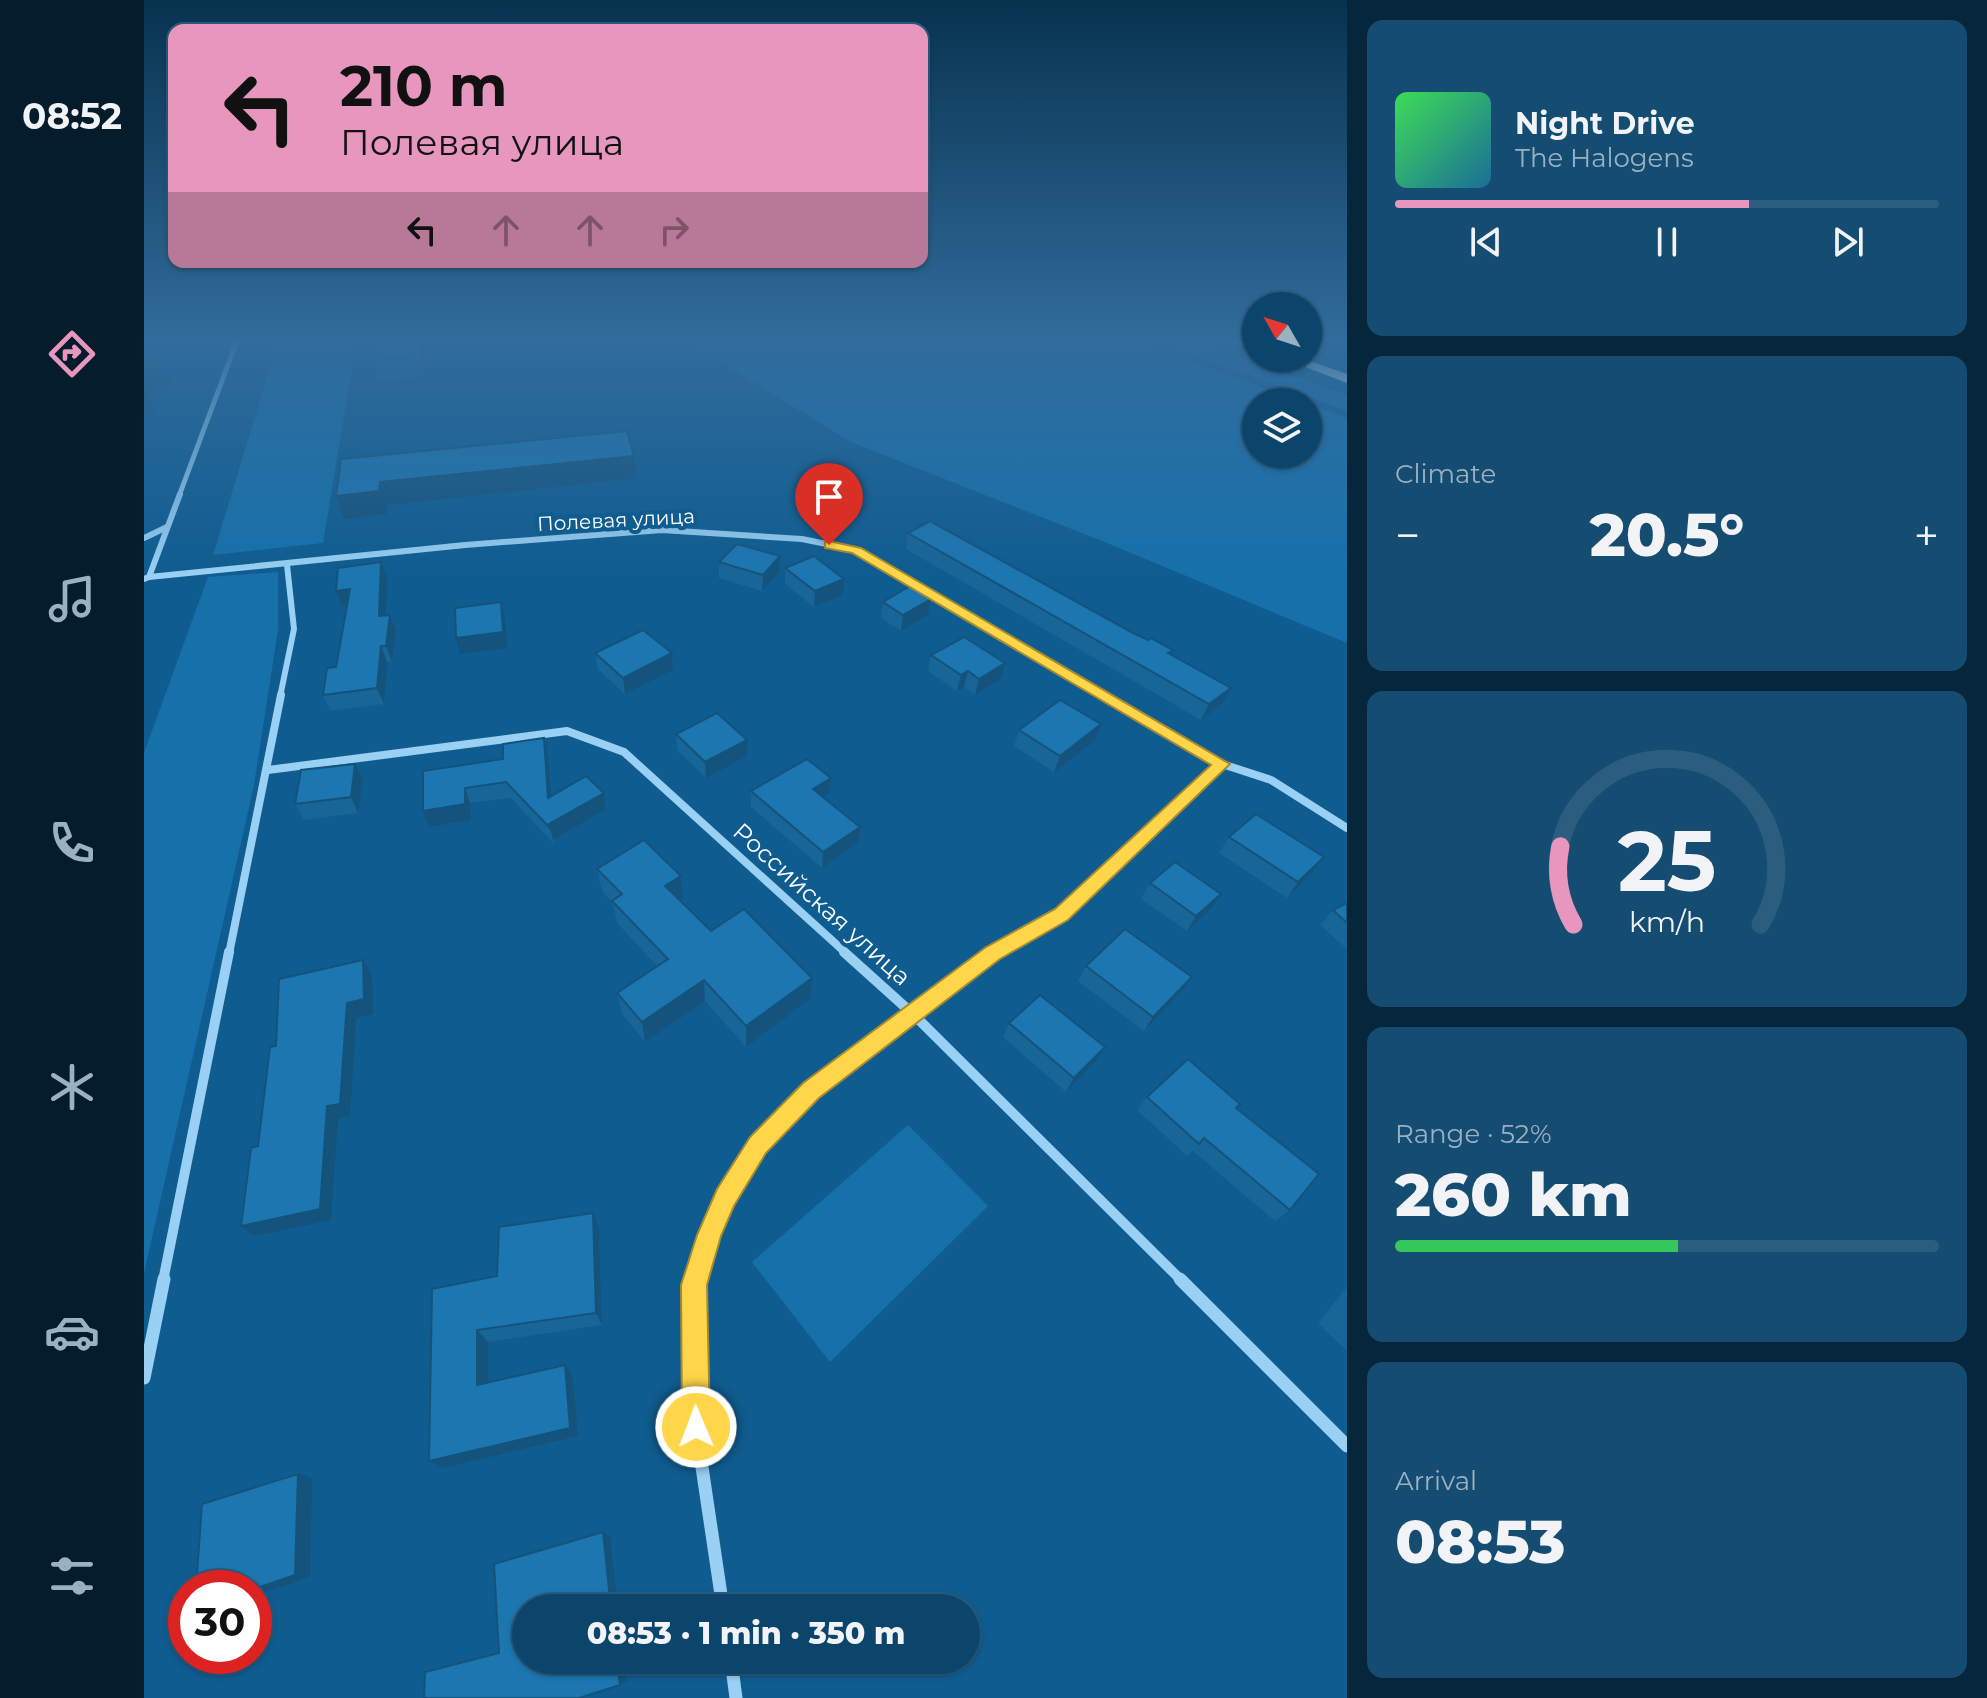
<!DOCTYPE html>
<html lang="en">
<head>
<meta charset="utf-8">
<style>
	body { margin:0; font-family:Montserrat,sans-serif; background:#144c72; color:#f1f3f6; height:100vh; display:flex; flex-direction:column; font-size:30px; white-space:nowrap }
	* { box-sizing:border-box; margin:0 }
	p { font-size:26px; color:#9ab1c2 }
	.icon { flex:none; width:44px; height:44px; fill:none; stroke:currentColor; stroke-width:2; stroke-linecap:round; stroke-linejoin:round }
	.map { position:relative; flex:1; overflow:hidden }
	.panel { display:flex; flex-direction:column; gap:20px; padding:20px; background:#06263b; width:640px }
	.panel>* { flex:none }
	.banner { position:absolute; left:24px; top:24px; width:760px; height:244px; border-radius:16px; box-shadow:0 2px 6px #0004,0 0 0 2px #2b5d7f; background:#e797bd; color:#111; overflow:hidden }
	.needle { width:52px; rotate:309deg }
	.tools { position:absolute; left:1098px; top:292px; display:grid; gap:16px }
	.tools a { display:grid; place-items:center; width:80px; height:80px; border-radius:50%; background:#0b456c; box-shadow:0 2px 6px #0004,0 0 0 2px #2b5d7f; font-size:40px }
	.speed { position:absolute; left:24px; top:1570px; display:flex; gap:16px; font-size:40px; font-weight:700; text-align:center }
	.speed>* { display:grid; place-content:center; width:104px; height:104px; border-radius:50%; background:#0b456c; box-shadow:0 2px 6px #0004,0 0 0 2px #2b5d7f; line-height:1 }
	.speed .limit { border:12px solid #d22; background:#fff; color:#111 }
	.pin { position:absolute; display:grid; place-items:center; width:68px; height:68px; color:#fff; margin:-82px -34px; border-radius:50% 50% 50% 0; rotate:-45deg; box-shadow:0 0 8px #0007 }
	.pin .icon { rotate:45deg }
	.me { position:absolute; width:88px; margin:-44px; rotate:359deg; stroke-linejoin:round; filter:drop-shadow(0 0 6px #0008) }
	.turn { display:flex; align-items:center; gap:28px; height:168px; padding:0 40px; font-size:36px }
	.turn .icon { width:104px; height:104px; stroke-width:2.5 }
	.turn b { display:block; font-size:56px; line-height:68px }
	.lanes { display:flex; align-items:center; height:76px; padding:0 40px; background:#0003; justify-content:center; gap:40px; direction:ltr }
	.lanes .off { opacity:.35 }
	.big { font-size:60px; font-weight:800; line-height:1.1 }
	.panel .card { flex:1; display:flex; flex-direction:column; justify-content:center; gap:12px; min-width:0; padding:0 28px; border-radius:16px; background:#144c72 }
	.panel .dial { align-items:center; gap:0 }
	.dial svg { height:208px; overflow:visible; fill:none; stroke:#2b5d7f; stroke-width:7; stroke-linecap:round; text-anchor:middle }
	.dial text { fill:#f1f3f6; stroke:none }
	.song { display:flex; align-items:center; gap:24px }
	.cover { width:96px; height:96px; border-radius:12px; background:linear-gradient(135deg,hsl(130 70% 55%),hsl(200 70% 35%)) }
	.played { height:8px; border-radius:4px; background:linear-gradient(90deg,#e797bd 65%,#2b5d7f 65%) }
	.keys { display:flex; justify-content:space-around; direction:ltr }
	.heat { display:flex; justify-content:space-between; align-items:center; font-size:44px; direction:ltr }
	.charge { height:12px; border-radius:6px; background:linear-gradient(90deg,#34c759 52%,#2b5d7f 0) }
	.trip { position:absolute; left:368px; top:1594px; width:468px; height:80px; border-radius:40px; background:#0b456c; box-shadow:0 2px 6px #0004,0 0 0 2px #2b5d7f; font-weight:800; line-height:80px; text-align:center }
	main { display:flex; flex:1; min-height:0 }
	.dock { display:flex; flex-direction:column; width:144px; justify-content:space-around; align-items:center; background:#041c2b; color:#9ab1c2 }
	.dock .icon { width:56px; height:56px }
	.dock .current { color:#e797bd }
	.dock b { font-size:36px; color:#f1f3f6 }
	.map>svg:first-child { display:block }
	.green { fill:#1671ab }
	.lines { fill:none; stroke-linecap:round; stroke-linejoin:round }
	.street-far4 { stroke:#99d0f3; stroke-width:5 }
	.street-far3 { stroke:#99d0f3; stroke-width:6 }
	.street-far2 { stroke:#99d0f3; stroke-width:8 }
	.street-far1 { stroke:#99d0f3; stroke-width:10 }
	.street { stroke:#99d0f3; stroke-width:13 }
	.highway { fill:#fff; fill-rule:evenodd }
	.wall { fill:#186597 }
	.shaded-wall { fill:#14537b }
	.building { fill:#1c76b0; stroke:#14537b; stroke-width:2 }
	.route { fill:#ffd54a; stroke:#a68a30; stroke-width:2 }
	.labels { text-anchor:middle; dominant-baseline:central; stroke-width:8; stroke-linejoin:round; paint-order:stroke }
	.far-street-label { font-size:20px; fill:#fff; stroke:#0f5c90 }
	.street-label { font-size:24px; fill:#fff; stroke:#0f5c90 }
</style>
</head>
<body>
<main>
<nav class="dock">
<b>08:52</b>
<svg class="icon current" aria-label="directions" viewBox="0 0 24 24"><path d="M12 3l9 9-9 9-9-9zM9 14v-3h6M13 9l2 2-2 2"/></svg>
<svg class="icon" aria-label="music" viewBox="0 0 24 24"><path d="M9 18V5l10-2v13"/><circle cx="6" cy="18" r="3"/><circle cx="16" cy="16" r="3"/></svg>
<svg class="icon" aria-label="phone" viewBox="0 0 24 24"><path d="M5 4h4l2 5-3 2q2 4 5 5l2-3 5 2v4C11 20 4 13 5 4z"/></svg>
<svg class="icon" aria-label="climate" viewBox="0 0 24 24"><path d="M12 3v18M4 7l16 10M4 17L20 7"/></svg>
<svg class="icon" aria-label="car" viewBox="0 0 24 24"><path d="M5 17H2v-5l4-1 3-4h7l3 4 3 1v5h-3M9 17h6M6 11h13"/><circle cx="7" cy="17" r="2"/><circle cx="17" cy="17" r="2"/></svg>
<svg class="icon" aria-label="filters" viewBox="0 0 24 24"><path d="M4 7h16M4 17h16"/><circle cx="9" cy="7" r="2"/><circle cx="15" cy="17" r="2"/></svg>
</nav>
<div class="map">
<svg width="1203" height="1698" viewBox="0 0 1203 1698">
	<rect width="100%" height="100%" fill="#0f5c90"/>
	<g class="green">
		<path d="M 135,338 L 213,338 L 179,543 L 69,555 Z"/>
		<path d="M 538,338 L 981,338 L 1158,402 L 1112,402 L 1112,454 L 1164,454 L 1164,404 L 1203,418 L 1203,643 L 963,543 L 707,442 Z"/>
		<path d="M 1002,338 L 1041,338 L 1203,395 L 1203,411 Z"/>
		<path d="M 134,572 L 134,630 L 110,785 L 0,1273 L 0,753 L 64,577 Z"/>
		<path d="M 764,1125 L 844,1206 L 686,1362 L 608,1262 Z"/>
	</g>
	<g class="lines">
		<path class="street-far4" d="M 35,496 L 94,338"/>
		<g class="street-far3">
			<path d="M 0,538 L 23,527"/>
			<path d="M 5,577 L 321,545 L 518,530 L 658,539 L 712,550 L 964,697"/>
			<path d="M 0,579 L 5,577 L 36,494"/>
			<path d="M 136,697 L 150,629 L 143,565"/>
		</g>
		<g class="street-far2">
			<path d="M 961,695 L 1078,764 L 1127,780 L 1203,828"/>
			<path d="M 124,770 L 423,731 L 480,752 L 703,954"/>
			<path d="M 85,954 L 137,695"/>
			<path d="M 848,954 L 917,915 L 1078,764"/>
		</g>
		<g class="street-far1">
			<path d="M 700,952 L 770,1015 L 1038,1281"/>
			<path d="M 19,1281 L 85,952"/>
			<path d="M 551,1281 L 565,1235 L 582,1197 L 614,1145 L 667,1091 L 851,952"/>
		</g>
		<g class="street">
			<path d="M 552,1279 L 552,1427 L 579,1608"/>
			<path d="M 1036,1279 L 1203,1446"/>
			<path d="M 0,1378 L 20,1279"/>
			<path d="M 587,1660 L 592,1698"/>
		</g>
		<g class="highway">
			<path d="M 1083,338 L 1112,342 L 1112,350 L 1085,341 Z"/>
			<path d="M 1138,358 L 1157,358 L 1203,374 L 1203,383 Z"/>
		</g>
	</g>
	<g class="wall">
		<path d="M 232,338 L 281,338 L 283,347 L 281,377 L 235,381 L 229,360 Z"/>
		<path d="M 764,533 L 1027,655 L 1087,688 L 1078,704 L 1057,720 L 762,549 Z"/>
		<path d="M 636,556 L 635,572 L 618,591 L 575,578 L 575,562 Z"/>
		<path d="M 641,568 L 699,595 L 670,607 L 641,584 Z"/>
		<path d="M 243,578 L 241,616 L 252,631 L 248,662 L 243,662 L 240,704 L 186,711 L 179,695 L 192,667 L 203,606 L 198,607 Z"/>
		<path d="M 787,599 L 784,615 L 757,631 L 737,618 L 739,602 Z"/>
		<path d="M 451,653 L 528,653 L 529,670 L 481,694 L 454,669 Z"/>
		<path d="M 787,655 L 861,663 L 857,679 L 831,695 L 820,687 L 813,691 L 784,671 Z"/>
		<path d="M 875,730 L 951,741 L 910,772 L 870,746 Z"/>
		<path d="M 532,734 L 603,756 L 562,778 L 533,750 Z"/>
		<path d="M 404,754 L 406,796 L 460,793 L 462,809 L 409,840 L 410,844 L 367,798 L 326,803 L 327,820 L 285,827 L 279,771 Z"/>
		<path d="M 219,780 L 214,813 L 160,820 L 151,804 Z"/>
		<path d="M 607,791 L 685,794 L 680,797 L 714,843 L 678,868 L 607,807 Z"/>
		<path d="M 1085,837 L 1180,857 L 1168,873 L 1143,898 L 1075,853 Z"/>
		<path d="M 453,869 L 537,876 L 539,899 L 536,901 L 567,931 L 668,978 L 666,999 L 602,1047 L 561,1001 L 501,1042 L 478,1014 L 473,993 L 513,966 L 473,923 L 469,903 L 458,891 Z"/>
		<path d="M 1006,883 L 1067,909 L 1043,931 L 997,899 Z"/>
		<path d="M 1203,903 L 1203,949 L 1176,925 L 1189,910 Z"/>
		<path d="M 942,966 L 1038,991 L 1000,1031 L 934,981 Z"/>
		<path d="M 865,1023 L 952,1061 L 922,1092 L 859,1037 Z"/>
		<path d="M 1003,1097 L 1092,1108 L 1146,1210 L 1131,1221 L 1049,1151 L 1043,1156 L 993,1110 Z"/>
		<path d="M 455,1229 L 458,1325 L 344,1342 L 345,1383 L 421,1365 L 429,1376 L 434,1436 L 300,1468 L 288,1289 L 353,1276 Z"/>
		<path d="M 1203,1287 L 1203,1351 L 1174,1323 Z"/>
	</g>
	<g class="shaded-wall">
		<path d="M 277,338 L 281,338 L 283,347 L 281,377 L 276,356 Z"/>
		<path d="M 17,357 L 29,383 L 4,393 L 12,411 L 0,416 L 0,363 Z"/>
		<path d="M 490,456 L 492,478 L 243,505 L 242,514 L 200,519 L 192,496 L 236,482 Z"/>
		<path d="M 636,556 L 635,572 L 618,591 L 619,575 Z"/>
		<path d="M 237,562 L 243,578 L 241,632 L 235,616 Z"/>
		<path d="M 700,579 L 699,595 L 670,607 L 671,591 Z"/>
		<path d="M 206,589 L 213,605 L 198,607 L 192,591 Z"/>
		<path d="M 787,599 L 784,615 L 757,631 L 759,615 Z"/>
		<path d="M 357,602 L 361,618 L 363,648 L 316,654 L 312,638 Z"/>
		<path d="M 246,615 L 252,631 L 248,662 L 242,646 Z"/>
		<path d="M 237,646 L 243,662 L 240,704 L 233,688 Z"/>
		<path d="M 528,653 L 529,670 L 481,694 L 479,678 Z"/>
		<path d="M 861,663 L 857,679 L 831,695 L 835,679 Z"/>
		<path d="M 824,671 L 820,687 L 813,691 L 817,675 Z"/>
		<path d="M 1087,688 L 1078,704 L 1057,720 L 1065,704 Z"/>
		<path d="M 957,724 L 951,741 L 910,772 L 916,756 Z"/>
		<path d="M 400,738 L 404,754 L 408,814 L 404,798 Z"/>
		<path d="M 603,740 L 603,756 L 562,778 L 561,762 Z"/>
		<path d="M 211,764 L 219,780 L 214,813 L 207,797 Z"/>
		<path d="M 687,778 L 685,794 L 668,804 L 669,789 Z"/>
		<path d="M 321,788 L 326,803 L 327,820 L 285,827 L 279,811 Z"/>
		<path d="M 460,793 L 462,809 L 409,840 L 410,844 L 405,824 Z"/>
		<path d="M 716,827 L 714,843 L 678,868 L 679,852 Z"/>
		<path d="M 1180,857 L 1168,873 L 1143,898 L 1154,882 Z"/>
		<path d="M 537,876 L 539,899 L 524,909 L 521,886 Z"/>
		<path d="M 1077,894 L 1067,909 L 1043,931 L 1052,916 Z"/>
		<path d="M 219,960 L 228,974 L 229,1014 L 212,1018 L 206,1116 L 194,1119 L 187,1220 L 111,1236 L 97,1226 L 183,1106 L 203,1003 Z"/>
		<path d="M 1048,977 L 1038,991 L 1000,1031 L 1009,1017 Z"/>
		<path d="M 668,978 L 666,999 L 602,1047 L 602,1026 Z"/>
		<path d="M 560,980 L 561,1001 L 501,1042 L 498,1022 Z"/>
		<path d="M 961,1047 L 952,1061 L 922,1092 L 930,1078 Z"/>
		<path d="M 449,1213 L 455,1229 L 458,1325 L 452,1313 Z"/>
		<path d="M 333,1330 L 344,1342 L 345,1395 L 333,1385 Z"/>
		<path d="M 421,1365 L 429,1376 L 434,1436 L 300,1468 L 285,1461 Z"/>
		<path d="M 154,1474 L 168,1478 L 166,1577 L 110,1596 L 110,1589 Z"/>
		<path d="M 459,1532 L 466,1536 L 474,1608 L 467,1608 Z"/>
		<path d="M 473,1660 L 480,1660 L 483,1681 L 476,1685 Z"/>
	</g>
	<g class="building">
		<path d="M 232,338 L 277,338 L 276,356 L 229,360 Z"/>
		<path d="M 0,350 L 17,357 L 0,363 Z"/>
		<path d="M 483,431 L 490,456 L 236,482 L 235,491 L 192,496 L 197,459 Z"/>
		<path d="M 786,521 L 989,633 L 1004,640 L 1007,638 L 1029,650 L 1024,653 L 1087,688 L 1065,704 L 764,533 Z"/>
		<path d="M 593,544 L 636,556 L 619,575 L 575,562 Z"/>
		<path d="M 670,556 L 700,579 L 671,591 L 641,568 Z"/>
		<path d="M 237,562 L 235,616 L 246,615 L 242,646 L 237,646 L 233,688 L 179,695 L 183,668 L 192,667 L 206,589 L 192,591 L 194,568 Z"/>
		<path d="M 766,586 L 787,599 L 759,615 L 739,602 Z"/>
		<path d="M 357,602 L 359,632 L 312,638 L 311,608 Z"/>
		<path d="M 499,630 L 528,653 L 479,678 L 451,653 Z"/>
		<path d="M 820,637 L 861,663 L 835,679 L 824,671 L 817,675 L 787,655 Z"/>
		<path d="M 916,700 L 957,724 L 916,756 L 875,730 Z"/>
		<path d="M 573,713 L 603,740 L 561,762 L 532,734 Z"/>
		<path d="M 400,738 L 404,798 L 442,776 L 460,793 L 405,824 L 406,828 L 362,782 L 321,788 L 321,804 L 279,811 L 279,771 L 359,759 L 359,744 Z"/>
		<path d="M 663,759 L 687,778 L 669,789 L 716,827 L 679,852 L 607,791 Z"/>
		<path d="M 211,764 L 207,797 L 151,804 L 157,770 Z"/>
		<path d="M 1112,814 L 1180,857 L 1154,882 L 1085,837 Z"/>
		<path d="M 500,840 L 537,876 L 521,886 L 567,931 L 600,909 L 668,978 L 602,1026 L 560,980 L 498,1022 L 473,993 L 524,959 L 468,901 L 478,894 L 453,869 Z"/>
		<path d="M 1031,862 L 1077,894 L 1052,916 L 1006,883 Z"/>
		<path d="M 1203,903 L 1203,923 L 1189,910 Z"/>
		<path d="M 981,929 L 1048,977 L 1009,1017 L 942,966 Z"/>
		<path d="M 219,960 L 220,999 L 203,1003 L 196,1104 L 183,1106 L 176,1209 L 97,1226 L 107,1148 L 114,1146 L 126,1047 L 132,1046 L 135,979 Z"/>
		<path d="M 896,995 L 961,1047 L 930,1078 L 865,1023 Z"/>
		<path d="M 1044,1059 L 1096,1104 L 1092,1108 L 1175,1174 L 1146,1210 L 1060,1138 L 1055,1144 L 1003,1097 Z"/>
		<path d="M 449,1213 L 452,1313 L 333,1330 L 333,1385 L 421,1365 L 426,1428 L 285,1461 L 288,1289 L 353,1276 L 355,1227 Z"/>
		<path d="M 154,1474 L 151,1575 L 110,1589 L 110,1588 L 52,1588 L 58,1504 Z"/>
		<path d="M 459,1532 L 467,1608 L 382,1608 L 382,1660 L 473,1660 L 476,1685 L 435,1698 L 280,1698 L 281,1672 L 355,1653 L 350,1564 Z"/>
	</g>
	<linearGradient id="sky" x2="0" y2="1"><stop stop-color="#08334f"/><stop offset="0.59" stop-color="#316c9c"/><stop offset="1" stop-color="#316c9c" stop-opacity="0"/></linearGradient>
	<rect width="1203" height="576" fill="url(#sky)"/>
	<path class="route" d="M 685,541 L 717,548 L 1086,764 L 924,920 L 856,959 L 675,1098 L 622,1153 L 590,1206 L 577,1236 L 563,1285 L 566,1427 L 562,1437 L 552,1441 L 542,1437 L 538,1427 L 537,1285 L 553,1235 L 573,1189 L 606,1137 L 659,1083 L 842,947 L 911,909 L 1067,765 L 708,553 L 681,548 L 681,542 Z"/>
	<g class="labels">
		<g class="far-street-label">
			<text transform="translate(472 520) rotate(-3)">Полевая улица</text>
		</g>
		<g class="street-label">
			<text transform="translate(678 904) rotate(42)">Российская улица</text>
		</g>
	</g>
</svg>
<div class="tools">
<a><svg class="needle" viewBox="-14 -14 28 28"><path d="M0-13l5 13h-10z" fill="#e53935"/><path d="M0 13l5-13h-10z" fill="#9ab1c2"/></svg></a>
<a><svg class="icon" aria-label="layers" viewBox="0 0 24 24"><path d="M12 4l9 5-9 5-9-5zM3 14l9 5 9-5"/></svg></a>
</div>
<div class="speed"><div class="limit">30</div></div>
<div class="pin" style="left:685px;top:545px;background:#d93025"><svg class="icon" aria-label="arrive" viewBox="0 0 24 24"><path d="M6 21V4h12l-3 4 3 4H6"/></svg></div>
<svg class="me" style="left:552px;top:1427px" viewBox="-20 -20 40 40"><circle r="17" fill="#ffd54a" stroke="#fff" stroke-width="3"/><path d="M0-11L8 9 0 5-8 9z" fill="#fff"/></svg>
<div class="trip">08:53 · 1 min · 350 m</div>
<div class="banner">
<div class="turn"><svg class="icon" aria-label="left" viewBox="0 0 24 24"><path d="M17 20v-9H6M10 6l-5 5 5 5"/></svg><div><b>210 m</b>Полевая улица</div></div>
<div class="lanes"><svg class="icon" aria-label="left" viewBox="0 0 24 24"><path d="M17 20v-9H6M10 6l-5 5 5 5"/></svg><svg class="icon off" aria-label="ahead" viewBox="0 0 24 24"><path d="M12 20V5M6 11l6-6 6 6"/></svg><svg class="icon off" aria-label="ahead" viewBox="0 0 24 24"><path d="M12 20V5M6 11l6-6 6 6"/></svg><svg class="icon off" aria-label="right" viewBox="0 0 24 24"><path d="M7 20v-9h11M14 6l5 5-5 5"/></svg></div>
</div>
</div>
<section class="panel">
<div class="card">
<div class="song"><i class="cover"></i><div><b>Night Drive</b><p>The Halogens</p></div></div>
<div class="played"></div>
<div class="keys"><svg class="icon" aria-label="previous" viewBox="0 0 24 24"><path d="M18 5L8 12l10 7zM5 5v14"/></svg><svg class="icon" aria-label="pause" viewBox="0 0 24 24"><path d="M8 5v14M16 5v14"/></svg><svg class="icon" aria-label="next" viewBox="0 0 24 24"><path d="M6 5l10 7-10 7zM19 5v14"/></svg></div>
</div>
<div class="card"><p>Climate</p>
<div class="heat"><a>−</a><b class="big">20.5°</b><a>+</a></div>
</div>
<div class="card dial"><svg viewBox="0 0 100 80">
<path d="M14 69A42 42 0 1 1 86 69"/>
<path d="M14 69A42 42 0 0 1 9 39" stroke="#e797bd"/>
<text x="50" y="56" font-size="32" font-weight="700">25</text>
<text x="50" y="72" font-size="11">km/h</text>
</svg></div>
<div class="card"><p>Range · 52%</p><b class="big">260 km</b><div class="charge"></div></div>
<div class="card"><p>Arrival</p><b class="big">08:53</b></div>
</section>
</main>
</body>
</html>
